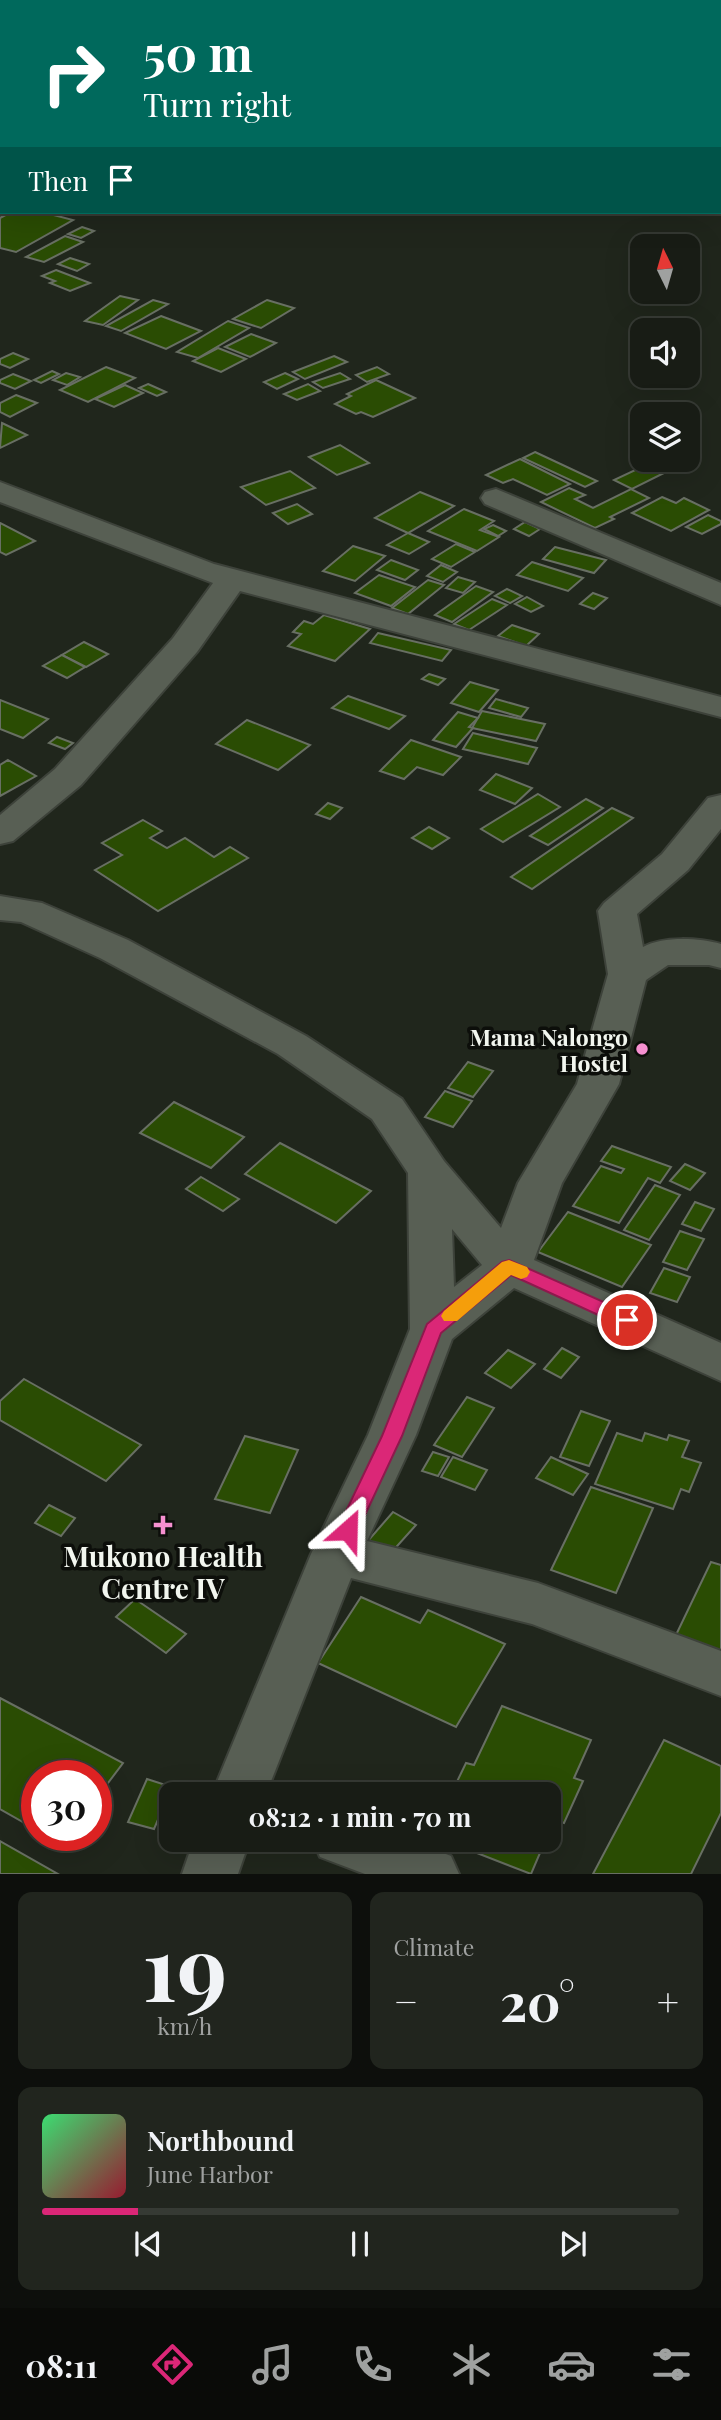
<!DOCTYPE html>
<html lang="en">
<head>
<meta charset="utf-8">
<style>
	body { margin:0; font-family:"Playfair Display",serif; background:#21251e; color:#f1f3f6; height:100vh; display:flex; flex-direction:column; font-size:26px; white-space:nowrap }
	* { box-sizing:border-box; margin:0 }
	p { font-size:23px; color:#9fa1a0 }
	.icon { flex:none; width:38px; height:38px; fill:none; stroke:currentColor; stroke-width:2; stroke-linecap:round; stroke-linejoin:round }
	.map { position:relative; height:1874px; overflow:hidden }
	.sheet { display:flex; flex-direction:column; gap:18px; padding:18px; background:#0d0f0c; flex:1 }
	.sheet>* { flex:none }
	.banner { position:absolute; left:0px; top:0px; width:721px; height:214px; box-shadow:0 7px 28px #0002,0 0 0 2px #363a34; background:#00695c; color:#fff; overflow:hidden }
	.needle { width:46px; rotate:355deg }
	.controls { position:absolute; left:630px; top:234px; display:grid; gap:14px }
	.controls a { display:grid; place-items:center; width:70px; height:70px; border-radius:14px; background:#181c15; box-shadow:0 7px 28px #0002,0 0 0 2px #363a34; font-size:35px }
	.speed { position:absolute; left:21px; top:1760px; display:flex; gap:14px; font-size:35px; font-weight:700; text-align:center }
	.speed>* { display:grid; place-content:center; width:91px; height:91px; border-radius:50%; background:#181c15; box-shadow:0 7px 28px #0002,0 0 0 2px #363a34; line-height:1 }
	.speed .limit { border:10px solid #d22; background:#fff; color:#111 }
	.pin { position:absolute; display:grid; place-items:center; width:60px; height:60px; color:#fff; margin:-30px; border:4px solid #fff; border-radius:50%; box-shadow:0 2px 7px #0007 }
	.me { position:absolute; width:77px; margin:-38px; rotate:25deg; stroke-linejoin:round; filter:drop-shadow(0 0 5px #0008) }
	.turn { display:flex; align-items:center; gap:24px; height:147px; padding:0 28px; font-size:32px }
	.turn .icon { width:91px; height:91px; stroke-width:2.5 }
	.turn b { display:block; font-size:49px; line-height:60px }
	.then { display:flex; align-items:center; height:66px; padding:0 28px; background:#0003; gap:14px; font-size:26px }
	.big { font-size:52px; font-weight:700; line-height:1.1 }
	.sheet .widget { flex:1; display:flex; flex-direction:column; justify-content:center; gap:10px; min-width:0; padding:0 24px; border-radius:14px; background:#21251e }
	.sheet .dial { align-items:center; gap:0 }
	.dial b { font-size:91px; line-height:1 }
	.song { display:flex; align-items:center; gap:21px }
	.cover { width:84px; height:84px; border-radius:10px; background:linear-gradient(135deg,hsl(140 70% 55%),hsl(350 70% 35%)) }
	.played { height:7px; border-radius:4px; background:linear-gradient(90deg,#db2777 15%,#363a34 15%) }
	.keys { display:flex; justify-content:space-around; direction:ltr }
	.heat { display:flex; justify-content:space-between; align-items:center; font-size:38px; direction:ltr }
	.sheet .tiles { flex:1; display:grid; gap:18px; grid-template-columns:1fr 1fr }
	.widget:last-child { grid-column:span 2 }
	.trip { position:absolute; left:159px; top:1782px; width:402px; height:70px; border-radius:14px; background:#181c15; box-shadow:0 7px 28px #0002,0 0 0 2px #363a34; font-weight:700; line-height:70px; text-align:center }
	.tabs { display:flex; height:112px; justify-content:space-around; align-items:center; background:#0a0b08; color:#9fa1a0 }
	.tabs .icon { width:49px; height:49px }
	.tabs .current { color:#db2777 }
	.tabs b { font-size:32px; color:#f1f3f6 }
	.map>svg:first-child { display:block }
	.building { fill:#2a4c03; stroke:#686f63; stroke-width:2 }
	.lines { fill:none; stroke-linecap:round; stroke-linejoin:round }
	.minor-casing { stroke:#3d423a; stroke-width:4 }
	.minor { fill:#585f54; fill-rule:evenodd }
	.route { fill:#db2777; stroke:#8e194d; stroke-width:2 }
	.slow { fill:#f59e0b }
	.poi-dot { fill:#f690d0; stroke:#0c0e0a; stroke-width:2.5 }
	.labels { text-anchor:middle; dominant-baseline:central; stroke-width:7; stroke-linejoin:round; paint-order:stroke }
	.poi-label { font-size:23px; font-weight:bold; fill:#f2f6ef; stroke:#0c0e0a; text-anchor:end }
	.near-poi-label { font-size:28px; font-weight:bold; fill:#f2f6ef; stroke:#0c0e0a }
</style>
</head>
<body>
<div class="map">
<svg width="721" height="1874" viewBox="0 0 721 1874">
	<rect width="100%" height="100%" fill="#20261c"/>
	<g class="building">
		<path d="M 11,212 L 42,212 L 73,220 L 16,252 L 0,248 L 0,218 Z"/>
		<path d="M 82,227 L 94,231 L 81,238 L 68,234 Z"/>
		<path d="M 65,236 L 83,242 L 44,262 L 26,257 Z"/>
		<path d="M 70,258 L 89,264 L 77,271 L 58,264 Z"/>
		<path d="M 56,270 L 90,283 L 70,291 L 50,283 L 55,281 L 42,276 Z"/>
		<path d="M 120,296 L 138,300 L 103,325 L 85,321 Z"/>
		<path d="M 153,300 L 168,304 L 121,331 L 106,326 Z"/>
		<path d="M 267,300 L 294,308 L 261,328 L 233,319 Z"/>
		<path d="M 161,316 L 201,331 L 166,349 L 125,333 Z"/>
		<path d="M 228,321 L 249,328 L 198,358 L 177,352 Z"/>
		<path d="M 251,334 L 276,343 L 250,357 L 225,347 Z"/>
		<path d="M 218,348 L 246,359 L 221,372 L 193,361 Z"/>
		<path d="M 13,353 L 28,359 L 10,368 L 0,364 L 0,359 Z"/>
		<path d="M 334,356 L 347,362 L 305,379 L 293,372 Z"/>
		<path d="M 106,367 L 135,378 L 88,402 L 60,390 Z"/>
		<path d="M 377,367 L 389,374 L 367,382 L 356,375 Z"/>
		<path d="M 52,371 L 59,374 L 41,383 L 34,380 Z"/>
		<path d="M 66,373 L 80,377 L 67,385 L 53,380 Z"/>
		<path d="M 285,373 L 298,379 L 277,389 L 264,382 Z"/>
		<path d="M 340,373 L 350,379 L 323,388 L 313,382 Z"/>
		<path d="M 13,374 L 31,381 L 15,389 L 0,383 L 0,380 Z"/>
		<path d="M 376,380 L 415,398 L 373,417 L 361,412 L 356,414 L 335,404 L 351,396 L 347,394 Z"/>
		<path d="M 148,384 L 166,392 L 157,396 L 139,388 Z"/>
		<path d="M 308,384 L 320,391 L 297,400 L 284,394 Z"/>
		<path d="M 125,385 L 143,393 L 114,407 L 95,399 Z"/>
		<path d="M 16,395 L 37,403 L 10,417 L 0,412 L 0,403 Z"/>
		<path d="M 2,423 L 27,435 L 0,448 Z"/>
		<path d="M 340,445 L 369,463 L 337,475 L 309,457 Z"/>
		<path d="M 535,452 L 597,481 L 585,487 L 523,458 Z"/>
		<path d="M 520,459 L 570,484 L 547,495 L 513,479 L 503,483 L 486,475 Z"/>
		<path d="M 650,463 L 668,471 L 632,489 L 614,480 Z"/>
		<path d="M 290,471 L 315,488 L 266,505 L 241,487 Z"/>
		<path d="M 569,488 L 585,495 L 575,499 L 593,508 L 631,489 L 649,498 L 610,517 L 614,519 L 595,528 L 541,502 Z"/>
		<path d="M 420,492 L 454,506 L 408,533 L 375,518 Z"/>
		<path d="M 662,497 L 676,503 L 684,498 L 709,510 L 671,531 L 632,513 Z"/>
		<path d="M 297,504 L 312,514 L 288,524 L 273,513 Z"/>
		<path d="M 464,509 L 494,521 L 480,530 L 499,537 L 477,551 L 428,531 Z"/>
		<path d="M 708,515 L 721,521 L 721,524 L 702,534 L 686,527 Z"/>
		<path d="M 525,522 L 540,529 L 529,536 L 514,529 Z"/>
		<path d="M 0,523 L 35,541 L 6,555 L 0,552 Z"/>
		<path d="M 493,525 L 506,531 L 498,536 L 484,529 Z"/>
		<path d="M 408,533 L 429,542 L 409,554 L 387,545 Z"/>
		<path d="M 456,544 L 475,552 L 451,567 L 432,559 Z"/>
		<path d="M 353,546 L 385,556 L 355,581 L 323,571 Z"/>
		<path d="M 555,547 L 606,560 L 594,573 L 543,559 Z"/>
		<path d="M 391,560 L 418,570 L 405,580 L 377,570 Z"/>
		<path d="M 532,562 L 583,578 L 568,591 L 517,575 Z"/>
		<path d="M 441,565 L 457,572 L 443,582 L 427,576 Z"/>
		<path d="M 379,575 L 415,587 L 391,606 L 355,593 Z"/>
		<path d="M 458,577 L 475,582 L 463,593 L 446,588 Z"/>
		<path d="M 428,580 L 444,585 L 408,614 L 392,608 Z"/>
		<path d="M 476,586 L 493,592 L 452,622 L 435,615 Z"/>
		<path d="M 507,589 L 522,596 L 510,603 L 495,596 Z"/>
		<path d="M 593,593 L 607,598 L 594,609 L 580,604 Z"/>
		<path d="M 527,597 L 543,606 L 531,612 L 515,604 Z"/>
		<path d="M 492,599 L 507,605 L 469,630 L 454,624 Z"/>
		<path d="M 324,615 L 370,629 L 335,661 L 288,646 L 301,634 L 293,632 L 304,621 L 313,624 Z"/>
		<path d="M 512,625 L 539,634 L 526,646 L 498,636 Z"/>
		<path d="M 378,633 L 451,650 L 442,661 L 370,643 Z"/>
		<path d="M 84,642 L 108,654 L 86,667 L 62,655 Z"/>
		<path d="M 62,655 L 85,667 L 67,678 L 43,666 Z"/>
		<path d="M 429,674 L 445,679 L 438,685 L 422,679 Z"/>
		<path d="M 470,682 L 498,690 L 479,712 L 451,703 Z"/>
		<path d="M 348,696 L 405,716 L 389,729 L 332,708 Z"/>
		<path d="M 496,699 L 528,708 L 521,717 L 489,708 Z"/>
		<path d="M 0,700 L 48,719 L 23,738 L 0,729 Z"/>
		<path d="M 482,711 L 545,724 L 536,741 L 472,728 Z"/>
		<path d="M 458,712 L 478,718 L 469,727 L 473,728 L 456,747 L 433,740 Z"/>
		<path d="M 247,720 L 310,745 L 278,770 L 216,744 Z"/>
		<path d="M 473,733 L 537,748 L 528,764 L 463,749 Z"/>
		<path d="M 57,737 L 73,743 L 65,749 L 49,743 Z"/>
		<path d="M 411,740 L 461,757 L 443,775 L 417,767 L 404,779 L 380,771 Z"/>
		<path d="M 8,760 L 36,776 L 0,796 L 0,765 Z"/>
		<path d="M 496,774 L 532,788 L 515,804 L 480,790 Z"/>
		<path d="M 538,794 L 560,807 L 503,842 L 481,829 Z"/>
		<path d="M 586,799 L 603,808 L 548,845 L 530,836 Z"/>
		<path d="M 328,803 L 342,808 L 330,819 L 316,814 Z"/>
		<path d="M 612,808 L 633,818 L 532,889 L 511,877 Z"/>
		<path d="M 143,820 L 162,831 L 150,838 L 167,848 L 185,838 L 214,857 L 230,847 L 248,858 L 158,911 L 95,870 L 122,855 L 102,843 Z"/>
		<path d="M 429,827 L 449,838 L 432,849 L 412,838 Z"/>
		<path d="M 468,1062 L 493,1071 L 473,1097 L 448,1088 Z"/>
		<path d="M 445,1091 L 472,1101 L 453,1127 L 425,1117 Z"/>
		<path d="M 174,1102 L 244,1137 L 211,1168 L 140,1133 Z"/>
		<path d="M 280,1143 L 371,1191 L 336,1223 L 245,1174 Z"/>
		<path d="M 612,1146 L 671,1167 L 660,1183 L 648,1178 L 619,1223 L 573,1206 L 601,1166 L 621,1173 L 624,1169 L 601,1161 Z"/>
		<path d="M 685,1164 L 705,1173 L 690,1190 L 670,1181 Z"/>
		<path d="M 201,1177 L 239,1199 L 223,1211 L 186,1189 Z"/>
		<path d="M 655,1185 L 680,1195 L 649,1240 L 624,1230 Z"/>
		<path d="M 695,1202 L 714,1209 L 701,1231 L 682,1224 Z"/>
		<path d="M 568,1212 L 651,1245 L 622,1287 L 538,1252 Z"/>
		<path d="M 680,1231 L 704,1239 L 687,1270 L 663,1262 Z"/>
		<path d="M 664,1268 L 690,1277 L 677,1302 L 650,1293 Z"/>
		<path d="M 562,1348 L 579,1357 L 561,1378 L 544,1369 Z"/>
		<path d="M 508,1350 L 535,1364 L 511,1388 L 485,1373 Z"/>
		<path d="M 24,1379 L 141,1445 L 106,1481 L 0,1420 L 0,1401 Z"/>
		<path d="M 467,1397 L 494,1408 L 462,1457 L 434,1445 Z"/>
		<path d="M 581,1411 L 610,1421 L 589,1466 L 560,1457 Z"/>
		<path d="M 617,1433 L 642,1441 L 645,1433 L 667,1440 L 669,1435 L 689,1441 L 682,1457 L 701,1463 L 689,1492 L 681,1489 L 673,1509 L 595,1484 Z"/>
		<path d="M 245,1436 L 298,1450 L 270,1513 L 215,1499 Z"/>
		<path d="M 433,1452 L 449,1457 L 438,1476 L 422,1471 Z"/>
		<path d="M 453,1457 L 487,1470 L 475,1490 L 441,1477 Z"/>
		<path d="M 551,1457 L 588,1474 L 573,1495 L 536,1478 Z"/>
		<path d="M 591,1487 L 653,1508 L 616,1593 L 551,1570 Z"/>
		<path d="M 49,1505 L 75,1518 L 61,1536 L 35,1523 Z"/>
		<path d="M 393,1512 L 416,1525 L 390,1554 L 367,1542 Z"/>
		<path d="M 711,1562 L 721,1565 L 721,1655 L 675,1637 Z"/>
		<path d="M 361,1597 L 420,1623 L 428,1610 L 505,1644 L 456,1727 L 318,1663 Z"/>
		<path d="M 135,1599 L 186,1634 L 166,1653 L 116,1617 Z"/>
		<path d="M 0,1698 L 123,1763 L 96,1799 L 96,1776 L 37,1776 L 37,1830 L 0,1809 Z"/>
		<path d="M 502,1706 L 591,1740 L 574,1778 L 583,1781 L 564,1823 L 555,1820 L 550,1832 L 550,1794 L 451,1794 L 466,1763 L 474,1765 Z"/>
		<path d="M 664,1740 L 721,1766 L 721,1813 L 691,1874 L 593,1874 Z"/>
		<path d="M 147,1779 L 172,1787 L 154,1829 L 128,1822 Z"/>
		<path d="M 441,1839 L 546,1839 L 531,1874 Z"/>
		<path d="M 0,1841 L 58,1874 L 0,1874 Z"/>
	</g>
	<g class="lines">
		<g class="minor-casing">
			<g id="minor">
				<path d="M 602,0 L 626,0 L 601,2 Z"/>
				<path d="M 683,0 L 709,0 L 710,2 L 685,2 Z"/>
				<rect x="0" y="47" width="2" height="14"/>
				<path d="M 0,482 L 214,564 L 721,697 L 721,717 L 240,591 L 197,652 L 81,785 L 13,841 L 0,844 L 0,815 L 55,769 L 173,638 L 213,583 L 0,502 Z"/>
				<path d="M 496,489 L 721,583 L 721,605 L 485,504 L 481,498 L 485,492 Z"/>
				<path d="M 721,795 L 721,829 L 688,870 L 637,914 L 643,947 C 663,936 699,938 721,944 L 721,968 L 709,965 L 668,965 L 646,980 L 619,1084 L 562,1183 L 534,1260 L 721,1343 L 721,1381 L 514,1288 L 452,1339 L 416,1435 L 367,1541 L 538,1583 L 721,1651 L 721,1696 L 532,1624 L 351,1578 L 266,1794 L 212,1794 L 311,1554 L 368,1435 L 410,1329 L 408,1173 L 372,1119 L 278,1054 L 100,958 L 21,922 L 0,920 L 0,896 L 42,903 L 128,940 L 306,1036 L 402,1099 L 444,1161 L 501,1228 L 518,1183 L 577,1084 L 608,974 L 598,911 L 604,903 L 662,854 L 708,798 ZM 452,1229 L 482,1265 L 454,1287 Z"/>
				<path d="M 194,1839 L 250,1839 L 238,1874 L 182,1874 Z"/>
				<path d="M 312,1839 L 407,1839 L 451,1856 L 459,1874 L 365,1874 L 320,1857 Z"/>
			</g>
		</g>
		<use href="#minor" class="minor"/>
	</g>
	<path class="route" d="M 509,1260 L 633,1315 L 636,1320 L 633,1325 L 620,1325 L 511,1275 L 441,1333 L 402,1436 L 358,1530 L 355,1536 L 348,1539 L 340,1536 L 337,1530 L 382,1436 L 427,1324 L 502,1262 Z"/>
	<path class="slow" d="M 509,1260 L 527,1267 L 530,1272 L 527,1277 L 521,1279 L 511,1275 L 457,1321 L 444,1321 L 441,1316 L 444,1311 L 502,1262 Z"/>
	<g class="poi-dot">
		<circle cx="642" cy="1049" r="7"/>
		<path d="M159.5 1514.5h7v7h7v7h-7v7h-7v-7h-7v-7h7z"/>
	</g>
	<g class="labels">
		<g class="poi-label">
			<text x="628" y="1036">Mama Nalongo<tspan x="628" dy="26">Hostel</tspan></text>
		</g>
		<g class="near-poi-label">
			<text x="163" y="1555">Mukono Health<tspan x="163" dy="32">Centre IV</tspan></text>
		</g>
	</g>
</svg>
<div class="controls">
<a><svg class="needle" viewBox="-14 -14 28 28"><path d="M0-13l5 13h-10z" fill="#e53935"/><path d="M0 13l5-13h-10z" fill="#9fa1a0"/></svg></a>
<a><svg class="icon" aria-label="sound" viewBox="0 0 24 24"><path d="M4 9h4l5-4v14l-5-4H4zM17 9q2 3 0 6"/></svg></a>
<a><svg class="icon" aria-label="layers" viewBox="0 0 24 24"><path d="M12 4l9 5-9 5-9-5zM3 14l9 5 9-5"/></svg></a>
</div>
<div class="speed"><div class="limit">30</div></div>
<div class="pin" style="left:627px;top:1320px;background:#d93025"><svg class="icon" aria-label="arrive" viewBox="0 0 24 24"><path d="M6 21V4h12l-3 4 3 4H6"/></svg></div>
<svg class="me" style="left:348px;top:1530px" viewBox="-20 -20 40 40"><path d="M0-17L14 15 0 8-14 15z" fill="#db2777" stroke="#fff" stroke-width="4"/></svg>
<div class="trip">08:12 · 1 min · 70 m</div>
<div class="banner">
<div class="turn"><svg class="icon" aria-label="right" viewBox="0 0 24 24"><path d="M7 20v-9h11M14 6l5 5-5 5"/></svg><div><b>50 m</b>Turn right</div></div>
<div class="then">Then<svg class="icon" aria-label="arrive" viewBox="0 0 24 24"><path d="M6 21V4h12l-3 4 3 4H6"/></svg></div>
</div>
</div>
<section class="sheet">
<div class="tiles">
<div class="widget dial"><b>19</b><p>km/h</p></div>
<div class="widget"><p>Climate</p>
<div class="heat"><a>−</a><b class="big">20°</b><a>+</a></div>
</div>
<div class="widget">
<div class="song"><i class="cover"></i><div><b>Northbound</b><p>June Harbor</p></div></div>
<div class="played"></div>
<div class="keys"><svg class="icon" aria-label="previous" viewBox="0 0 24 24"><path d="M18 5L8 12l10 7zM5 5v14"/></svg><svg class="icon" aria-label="pause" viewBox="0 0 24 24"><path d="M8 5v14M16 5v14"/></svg><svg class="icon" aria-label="next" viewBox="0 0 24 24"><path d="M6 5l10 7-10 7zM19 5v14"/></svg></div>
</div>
</div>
</section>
<nav class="tabs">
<b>08:11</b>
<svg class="icon current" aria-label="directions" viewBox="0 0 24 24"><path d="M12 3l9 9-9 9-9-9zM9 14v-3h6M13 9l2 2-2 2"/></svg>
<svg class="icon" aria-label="music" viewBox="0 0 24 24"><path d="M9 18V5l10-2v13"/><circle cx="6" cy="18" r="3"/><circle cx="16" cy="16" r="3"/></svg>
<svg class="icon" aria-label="phone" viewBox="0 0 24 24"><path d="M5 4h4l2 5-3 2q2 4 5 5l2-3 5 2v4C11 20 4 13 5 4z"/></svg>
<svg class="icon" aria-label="climate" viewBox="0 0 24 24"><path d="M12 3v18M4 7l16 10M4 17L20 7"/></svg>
<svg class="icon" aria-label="car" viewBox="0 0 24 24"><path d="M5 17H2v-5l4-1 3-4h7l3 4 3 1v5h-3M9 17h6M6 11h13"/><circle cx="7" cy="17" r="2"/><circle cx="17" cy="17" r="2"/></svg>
<svg class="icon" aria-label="filters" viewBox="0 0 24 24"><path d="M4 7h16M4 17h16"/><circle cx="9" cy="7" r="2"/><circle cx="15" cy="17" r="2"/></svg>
</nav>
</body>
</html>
